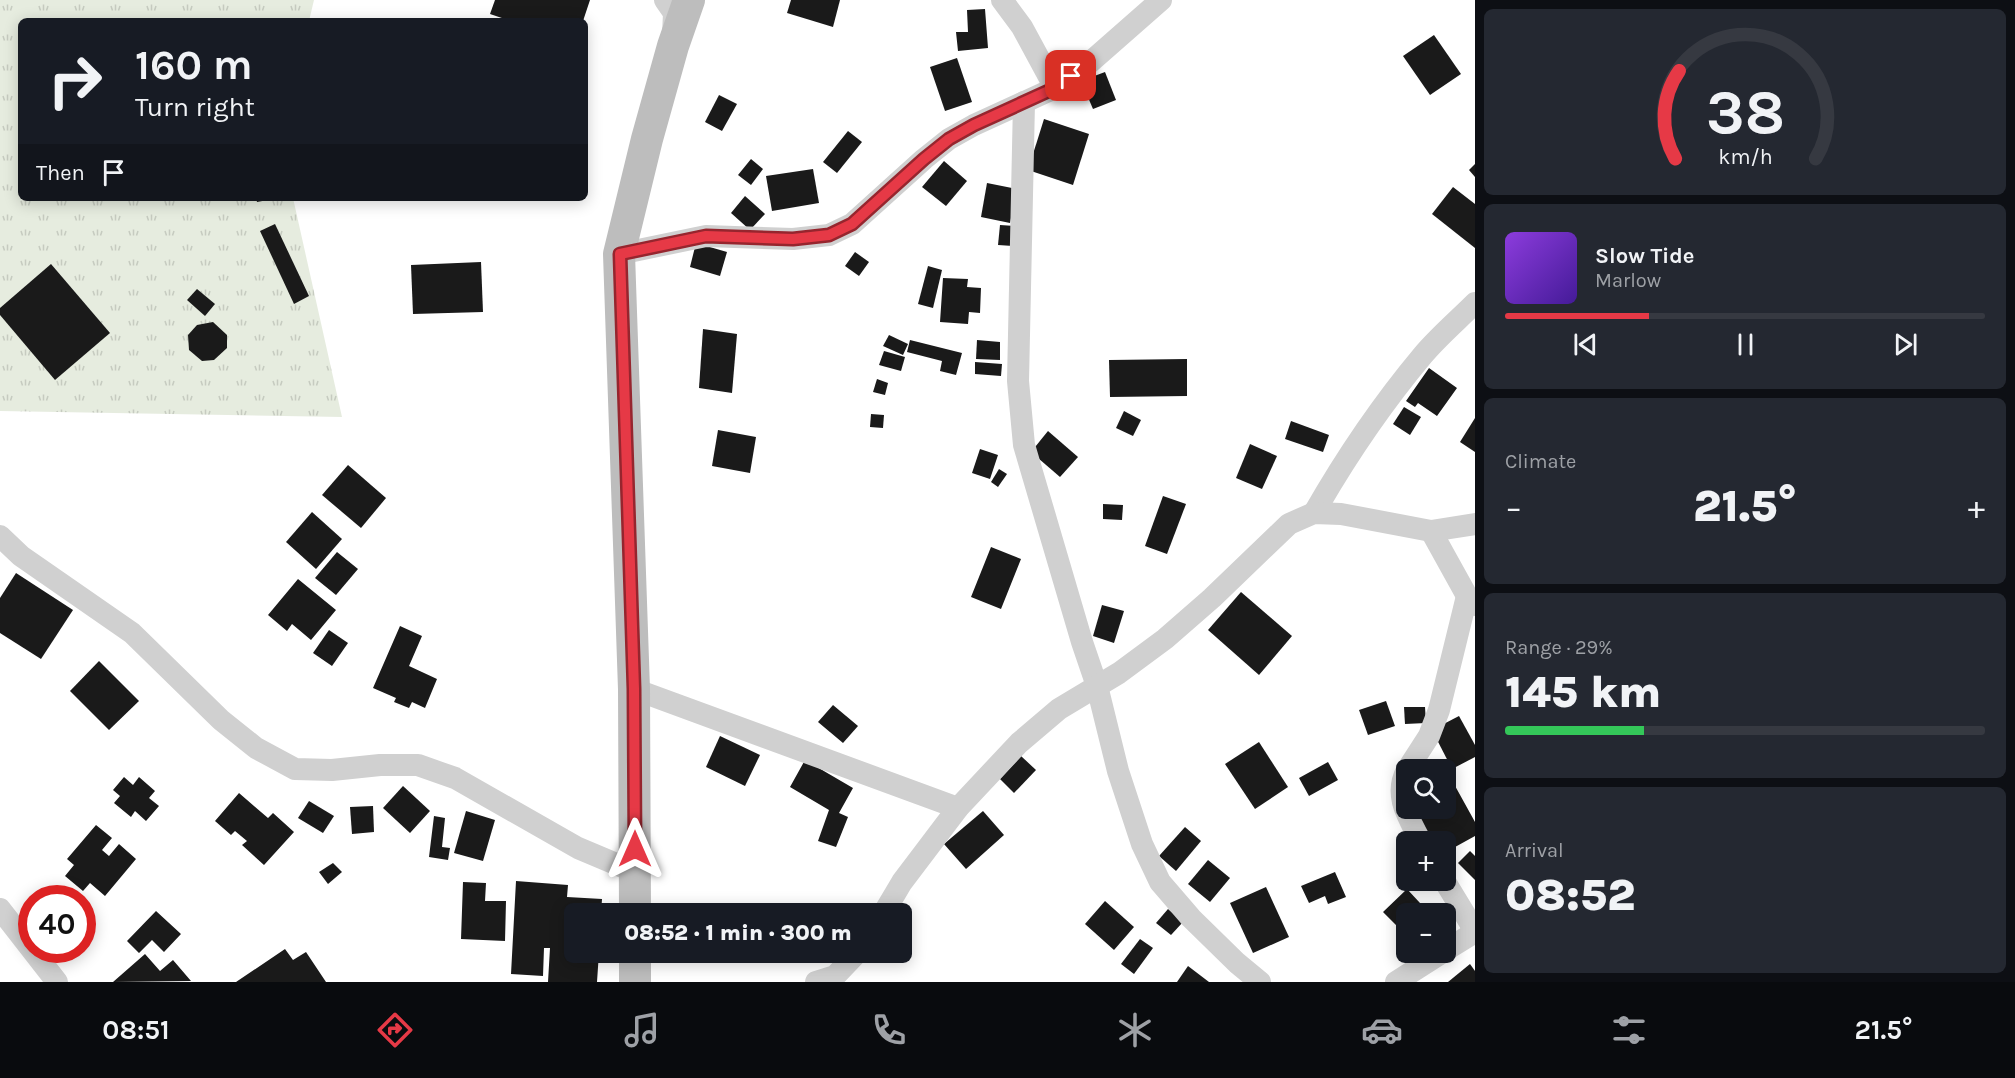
<!DOCTYPE html>
<html lang="en">
<head>
<meta charset="utf-8">
<style>
	body { margin:0; font-family:Karla,sans-serif; background:#242831; color:#f1f3f6; height:100vh; display:flex; flex-direction:column; font-size:22px; white-space:nowrap }
	* { box-sizing:border-box; margin:0 }
	p { font-size:20px; color:#9ea1a6 }
	.icon { flex:none; width:33px; height:33px; fill:none; stroke:currentColor; stroke-width:2; stroke-linecap:round; stroke-linejoin:round }
	.map { position:relative; flex:1; overflow:hidden }
	.drawer { display:flex; flex-direction:column; gap:9px; padding:9px; background:#0d0f14; width:540px }
	.drawer>* { flex:none }
	.hud { position:absolute; left:18px; top:18px; width:570px; height:183px; border-radius:9px; box-shadow:0 3px 15px #0003; background:#171b24; color:#f1f3f6; overflow:hidden }
	.tools { position:absolute; left:1396px; top:759px; display:grid; gap:12px }
	.tools a { display:grid; place-items:center; width:60px; height:60px; border-radius:9px; background:#171b24; box-shadow:0 3px 15px #0003; font-size:30px }
	.speed { position:absolute; left:18px; top:885px; display:flex; gap:12px; font-size:30px; font-weight:700; text-align:center }
	.speed>* { display:grid; place-content:center; width:78px; height:78px; border-radius:50%; background:#171b24; box-shadow:0 3px 15px #0003; line-height:1 }
	.speed .limit { border:9px solid #d22; background:#fff; color:#111 }
	.pin { position:absolute; display:grid; place-items:center; width:51px; height:51px; color:#fff; margin:-26px; border-radius:12px; box-shadow:0 3px 9px #0006 }
	.me { position:absolute; width:66px; margin:-33px; rotate:0deg; stroke-linejoin:round; filter:drop-shadow(0 0 4px #0008) }
	.turn { display:flex; align-items:center; gap:21px; height:126px; padding:0 18px; font-size:27px }
	.turn .icon { width:78px; height:78px; stroke-width:2.5 }
	.turn b { display:block; font-size:42px; line-height:51px }
	.then { display:flex; align-items:center; height:57px; padding:0 18px; background:#0003; gap:12px; font-size:22px }
	.big { font-size:45px; font-weight:800; line-height:1.1 }
	.drawer .widget { flex:1; display:flex; flex-direction:column; justify-content:center; gap:9px; min-width:0; padding:0 21px; border-radius:9px; background:#242831 }
	.drawer .dial { align-items:center; gap:0 }
	.dial svg { height:156px; overflow:visible; fill:none; stroke:#363941; stroke-width:7; stroke-linecap:round; text-anchor:middle }
	.dial text { fill:#f1f3f6; stroke:none }
	.song { display:flex; align-items:center; gap:18px }
	.cover { width:72px; height:72px; border-radius:9px; background:linear-gradient(135deg,hsl(270 70% 55%),hsl(260 70% 35%)) }
	.played { height:6px; border-radius:3px; background:linear-gradient(90deg,#e63946 30%,#363941 30%) }
	.keys { display:flex; justify-content:space-around; direction:ltr }
	.heat { display:flex; justify-content:space-between; align-items:center; font-size:33px; direction:ltr }
	.charge { height:9px; border-radius:4px; background:linear-gradient(90deg,#34c759 29%,#363941 0) }
	.trip { position:absolute; left:564px; top:903px; width:348px; height:60px; border-radius:9px; background:#171b24; box-shadow:0 3px 15px #0003; font-weight:800; line-height:60px; text-align:center }
	.tabs { display:flex; height:96px; justify-content:space-around; align-items:center; background:#090b0e; color:#9ea1a6 }
	.tabs .icon { width:42px; height:42px }
	.tabs .current { color:#e63946 }
	.tabs b { font-size:27px; color:#f1f3f6 }
	main { display:flex; flex:1; min-height:0 }
	.map>svg:first-child { display:block }
	.grass { fill:url(#grass-tufts) }
	.building { fill:#1a1a1a }
	.lines { fill:none; stroke-linecap:round; stroke-linejoin:round }
	.street { stroke:#d0d0d0; stroke-width:22 }
	.secondary { stroke:#bdbdbd; stroke-width:32 }
	.route-casing { stroke:#96252e; stroke-width:15 }
	.route { stroke:#e63946; stroke-width:10 }
</style>
</head>
<body>
<main>
<div class="map">
<svg width="1475" height="982" viewBox="0 0 1475 982">
	<defs>
		<pattern id="grass-tufts" width="24" height="20" patternUnits="userSpaceOnUse" patternTransform="scale(1.5)"><rect width="24" height="20" fill="#e6ecdf"/><path d="M3 7l-1-3M5 7V3M7 7l1-3M15 17l-1-3M17 17v-4M19 17l1-3" fill="none" stroke="#c6cbc0"/></pattern>
	</defs>
	<rect width="100%" height="100%" fill="#fff"/>
	<path class="grass" d="M 0,0 L 314,0 L 309,21 L 21,21 L 21,198 L 293,198 L 342,417 L 0,411 Z"/>
	<g class="building">
		<path d="M 495,0 L 590,0 L 583,21 L 511,21 L 490,14 Z"/>
		<path d="M 791,0 L 840,0 L 833,27 L 787,13 Z"/>
		<path d="M 985,9 L 988,48 L 958,51 L 956,32 L 968,32 L 967,10 Z"/>
		<path d="M 1434,35 L 1461,74 L 1430,95 L 1403,56 Z"/>
		<path d="M 957,58 L 972,102 L 945,111 L 930,67 Z"/>
		<path d="M 1105,72 L 1116,100 L 1093,109 L 1081,81 Z"/>
		<path d="M 719,95 L 737,104 L 722,131 L 705,122 Z"/>
		<path d="M 1044,119 L 1089,134 L 1073,185 L 1028,170 Z"/>
		<path d="M 848,131 L 862,142 L 837,173 L 823,162 Z"/>
		<path d="M 751,159 L 763,169 L 751,185 L 738,175 Z"/>
		<path d="M 944,161 L 967,181 L 946,206 L 922,187 Z"/>
		<path d="M 1475,164 L 1475,177 L 1469,170 Z"/>
		<path d="M 813,169 L 819,203 L 772,211 L 766,176 Z"/>
		<path d="M 987,183 L 1017,189 L 1010,223 L 981,217 Z"/>
		<path d="M 1453,187 L 1475,204 L 1475,248 L 1432,214 Z"/>
		<path d="M 745,196 L 765,214 L 750,230 L 731,213 Z"/>
		<path d="M 256,198 L 273,198 L 273,199 L 257,202 Z"/>
		<path d="M 275,224 L 309,296 L 294,304 L 260,231 Z"/>
		<path d="M 1000,225 L 1015,226 L 1013,246 L 998,245 Z"/>
		<path d="M 696,243 L 727,252 L 720,276 L 690,267 Z"/>
		<path d="M 855,252 L 869,262 L 859,276 L 845,266 Z"/>
		<path d="M 481,262 L 483,312 L 413,314 L 411,265 Z"/>
		<path d="M 51,264 L 110,333 L 55,380 L 0,315 L 0,308 Z"/>
		<path d="M 928,266 L 942,270 L 933,308 L 918,304 Z"/>
		<path d="M 943,278 L 968,279 L 967,287 L 981,288 L 980,313 L 969,312 L 968,324 L 940,322 Z"/>
		<path d="M 197,289 L 215,304 L 205,316 L 187,300 Z"/>
		<path d="M 213,322 L 227,335 L 227,348 L 214,360 L 202,361 L 189,350 L 188,335 L 197,325 Z"/>
		<path d="M 703,329 L 737,334 L 732,393 L 699,388 Z"/>
		<path d="M 889,335 L 908,344 L 903,355 L 883,346 Z"/>
		<path d="M 910,340 L 962,353 L 956,375 L 940,371 L 942,361 L 907,352 Z"/>
		<path d="M 977,340 L 1000,342 L 1000,360 L 976,359 Z"/>
		<path d="M 884,351 L 905,357 L 901,371 L 879,365 Z"/>
		<path d="M 1187,359 L 1187,396 L 1110,397 L 1109,360 Z"/>
		<path d="M 975,362 L 1002,364 L 1001,376 L 975,374 Z"/>
		<path d="M 1429,368 L 1457,388 L 1437,416 L 1418,403 L 1415,407 L 1406,401 Z"/>
		<path d="M 877,379 L 888,383 L 885,395 L 873,392 Z"/>
		<path d="M 1404,407 L 1421,417 L 1410,435 L 1393,424 Z"/>
		<path d="M 1124,411 L 1141,420 L 1133,436 L 1116,428 Z"/>
		<path d="M 871,414 L 884,415 L 883,428 L 870,427 Z"/>
		<path d="M 1475,418 L 1475,452 L 1460,442 Z"/>
		<path d="M 1291,421 L 1329,435 L 1323,452 L 1285,439 Z"/>
		<path d="M 718,430 L 756,437 L 750,473 L 712,466 Z"/>
		<path d="M 1048,431 L 1078,457 L 1060,477 L 1031,452 Z"/>
		<path d="M 1250,444 L 1277,456 L 1262,489 L 1236,478 Z"/>
		<path d="M 980,449 L 998,455 L 990,479 L 972,473 Z"/>
		<path d="M 348,465 L 386,498 L 361,528 L 322,495 Z"/>
		<path d="M 999,469 L 1007,474 L 998,487 L 991,482 Z"/>
		<path d="M 1163,496 L 1186,504 L 1167,554 L 1145,546 Z"/>
		<path d="M 1103,504 L 1123,505 L 1122,520 L 1103,519 Z"/>
		<path d="M 312,512 L 342,539 L 316,569 L 286,542 Z"/>
		<path d="M 991,547 L 1021,559 L 1001,609 L 971,597 Z"/>
		<path d="M 337,552 L 358,569 L 336,595 L 315,578 Z"/>
		<path d="M 16,573 L 73,610 L 41,659 L 0,633 L 0,598 Z"/>
		<path d="M 298,579 L 336,610 L 311,640 L 292,624 L 287,631 L 268,615 Z"/>
		<path d="M 1241,592 L 1292,636 L 1259,675 L 1208,630 Z"/>
		<path d="M 1102,605 L 1124,611 L 1114,643 L 1093,636 Z"/>
		<path d="M 400,626 L 422,636 L 409,666 L 437,679 L 425,708 L 412,702 L 409,708 L 394,702 L 396,698 L 373,688 Z"/>
		<path d="M 329,630 L 348,643 L 332,666 L 313,653 Z"/>
		<path d="M 99,661 L 139,701 L 109,730 L 70,691 Z"/>
		<path d="M 1386,701 L 1395,726 L 1368,735 L 1359,710 Z"/>
		<path d="M 833,705 L 858,726 L 843,743 L 818,722 Z"/>
		<path d="M 1404,707 L 1425,707 L 1426,723 L 1405,724 Z"/>
		<path d="M 1459,716 L 1475,745 L 1475,757 L 1452,769 L 1432,730 Z"/>
		<path d="M 720,736 L 760,755 L 745,786 L 706,767 Z"/>
		<path d="M 1259,742 L 1288,787 L 1255,809 L 1225,764 Z"/>
		<path d="M 1021,756 L 1036,770 L 1014,793 L 1000,779 Z"/>
		<path d="M 805,760 L 853,788 L 839,813 L 848,817 L 836,847 L 818,841 L 829,810 L 790,787 Z"/>
		<path d="M 1328,762 L 1338,780 L 1309,796 L 1299,778 Z"/>
		<path d="M 1449,775 L 1475,822 L 1475,836 L 1446,852 L 1446,842 L 1428,842 L 1410,808 L 1446,808 L 1446,777 Z"/>
		<path d="M 124,777 L 133,785 L 139,777 L 155,791 L 149,798 L 159,806 L 146,821 L 135,811 L 131,817 L 114,803 L 120,796 L 113,790 Z"/>
		<path d="M 403,786 L 430,811 L 410,833 L 383,808 Z"/>
		<path d="M 239,793 L 268,818 L 273,813 L 294,832 L 264,865 L 242,845 L 247,841 L 235,831 L 231,835 L 215,821 Z"/>
		<path d="M 309,801 L 334,816 L 323,833 L 298,818 Z"/>
		<path d="M 373,806 L 374,832 L 352,834 L 350,807 Z"/>
		<path d="M 466,811 L 495,820 L 483,861 L 454,853 Z"/>
		<path d="M 983,811 L 1004,835 L 966,869 L 944,844 Z"/>
		<path d="M 434,816 L 445,818 L 442,847 L 450,848 L 448,860 L 429,857 Z"/>
		<path d="M 96,825 L 112,838 L 102,850 L 109,856 L 119,844 L 136,859 L 105,896 L 90,883 L 83,891 L 65,876 L 74,865 L 67,859 Z"/>
		<path d="M 1185,827 L 1201,841 L 1176,871 L 1159,856 Z"/>
		<path d="M 1470,851 L 1475,856 L 1475,880 L 1458,863 Z"/>
		<path d="M 1208,860 L 1230,878 L 1210,902 L 1188,884 Z"/>
		<path d="M 333,863 L 342,872 L 328,884 L 319,872 Z"/>
		<path d="M 1335,872 L 1346,897 L 1328,904 L 1325,896 L 1309,903 L 1301,886 Z"/>
		<path d="M 516,881 L 568,885 L 567,897 L 602,899 L 601,914 L 574,914 L 574,952 L 599,952 L 597,982 L 548,982 L 550,948 L 544,948 L 543,976 L 511,974 Z"/>
		<path d="M 463,882 L 486,883 L 485,901 L 506,901 L 505,941 L 461,939 Z"/>
		<path d="M 1266,887 L 1289,937 L 1253,953 L 1230,903 Z"/>
		<path d="M 1407,889 L 1420,903 L 1409,914 L 1407,914 L 1407,916 L 1397,926 L 1383,912 Z"/>
		<path d="M 1105,901 L 1134,927 L 1114,950 L 1085,924 Z"/>
		<path d="M 1168,909 L 1183,922 L 1171,935 L 1156,923 Z"/>
		<path d="M 156,911 L 181,934 L 164,952 L 152,940 L 139,953 L 127,941 Z"/>
		<path d="M 1140,939 L 1153,948 L 1134,974 L 1121,964 Z"/>
		<path d="M 285,949 L 293,960 L 306,952 L 326,982 L 236,982 Z"/>
		<path d="M 145,954 L 160,971 L 173,960 L 191,981 L 113,982 Z"/>
		<path d="M 1470,964 L 1475,971 L 1475,982 L 1448,982 Z"/>
		<path d="M 1188,966 L 1209,982 L 1177,982 Z"/>
	</g>
	<g class="lines">
		<g class="street">
			<path d="M 665,0 L 674,13 L 673,35"/>
			<path d="M 1002,0 L 1022,27 L 1055,88"/>
			<path d="M 1024,102 L 1018,381 L 1024,445 L 1082,642 L 1097,686 L 1118,771 L 1142,844 L 1160,882 L 1191,918 L 1237,963 L 1260,982"/>
			<path d="M 619,254 L 706,236 L 793,239 L 829,235 L 852,224 L 924,159 L 949,139 L 974,125 L 1055,88 L 1087,65 L 1161,0"/>
			<path d="M 1314,513 C 1346,457 1382,404 1423,355 C 1439,336 1458,320 1475,303"/>
			<path d="M 1431,531 L 1467,596 L 1475,605"/>
			<path d="M 0,536 L 21,556 L 132,633 L 221,720 L 256,748 L 295,769 L 332,770 L 380,765 L 418,765 L 455,778 L 578,848 L 635,872"/>
			<path d="M 634,689 L 958,808"/>
			<path d="M 1407,770 L 1429,736 L 1439,710 L 1467,596"/>
			<path d="M 1407,770 C 1393,796 1409,818 1421,842"/>
			<path d="M 1444,880 L 1475,931"/>
			<path d="M 0,909 L 57,982"/>
			<path d="M 883,914 L 902,882 L 958,808 L 1019,743 L 1059,709 L 1119,673 L 1165,639 L 1212,598 L 1289,524 L 1314,513 L 1341,514 L 1431,531 L 1475,524"/>
			<path d="M 1446,950 L 1475,932"/>
			<path d="M 816,982 L 835,976 L 858,952"/>
			<path d="M 1396,982 L 1443,952"/>
		</g>
		<g class="secondary">
			<path d="M 635,914 L 634,689 L 619,254 L 647,139 L 673,46 L 689,0"/>
			<path d="M 635,952 L 635,982"/>
		</g>
	</g>
	<g class="lines">
		<g class="route-casing">
			<path id="route" d="M 635,849 L 634,689 L 620,254 L 706,236 L 793,239 L 829,235 L 852,224 L 924,159 L 949,139 L 974,125 L 1055,88 L 1071,76"/>
		</g>
		<use href="#route" class="route"/>
	</g>
</svg>
<div class="tools">
<a><svg class="icon" aria-label="search" viewBox="0 0 24 24"><circle cx="10" cy="10" r="6"/><path d="M15 15l6 6"/></svg></a>
<a>+</a>
<a>−</a>
</div>
<div class="speed"><div class="limit">40</div></div>
<div class="pin" style="left:1071px;top:76px;background:#d93025"><svg class="icon" aria-label="arrive" viewBox="0 0 24 24"><path d="M6 21V4h12l-3 4 3 4H6"/></svg></div>
<svg class="me" style="left:635px;top:849px" viewBox="-20 -20 40 40"><path d="M0-17L14 15 0 8-14 15z" fill="#e63946" stroke="#fff" stroke-width="4"/></svg>
<div class="trip">08:52 · 1 min · 300 m</div>
<div class="hud">
<div class="turn"><svg class="icon" aria-label="right" viewBox="0 0 24 24"><path d="M7 20v-9h11M14 6l5 5-5 5"/></svg><div><b>160 m</b>Turn right</div></div>
<div class="then">Then<svg class="icon" aria-label="arrive" viewBox="0 0 24 24"><path d="M6 21V4h12l-3 4 3 4H6"/></svg></div>
</div>
</div>
<section class="drawer">
<div class="widget dial"><svg viewBox="0 0 100 80">
<path d="M14 69A42 42 0 1 1 86 69"/>
<path d="M14 69A42 42 0 0 1 16 24" stroke="#e63946"/>
<text x="50" y="56" font-size="32" font-weight="700">38</text>
<text x="50" y="72" font-size="11">km/h</text>
</svg></div>
<div class="widget">
<div class="song"><i class="cover"></i><div><b>Slow Tide</b><p>Marlow</p></div></div>
<div class="played"></div>
<div class="keys"><svg class="icon" aria-label="previous" viewBox="0 0 24 24"><path d="M18 5L8 12l10 7zM5 5v14"/></svg><svg class="icon" aria-label="pause" viewBox="0 0 24 24"><path d="M8 5v14M16 5v14"/></svg><svg class="icon" aria-label="next" viewBox="0 0 24 24"><path d="M6 5l10 7-10 7zM19 5v14"/></svg></div>
</div>
<div class="widget"><p>Climate</p>
<div class="heat"><a>−</a><b class="big">21.5°</b><a>+</a></div>
</div>
<div class="widget"><p>Range · 29%</p><b class="big">145 km</b><div class="charge"></div></div>
<div class="widget"><p>Arrival</p><b class="big">08:52</b></div>
</section>
</main>
<nav class="tabs">
<b>08:51</b>
<svg class="icon current" aria-label="directions" viewBox="0 0 24 24"><path d="M12 3l9 9-9 9-9-9zM9 14v-3h6M13 9l2 2-2 2"/></svg>
<svg class="icon" aria-label="music" viewBox="0 0 24 24"><path d="M9 18V5l10-2v13"/><circle cx="6" cy="18" r="3"/><circle cx="16" cy="16" r="3"/></svg>
<svg class="icon" aria-label="phone" viewBox="0 0 24 24"><path d="M5 4h4l2 5-3 2q2 4 5 5l2-3 5 2v4C11 20 4 13 5 4z"/></svg>
<svg class="icon" aria-label="climate" viewBox="0 0 24 24"><path d="M12 3v18M4 7l16 10M4 17L20 7"/></svg>
<svg class="icon" aria-label="car" viewBox="0 0 24 24"><path d="M5 17H2v-5l4-1 3-4h7l3 4 3 1v5h-3M9 17h6M6 11h13"/><circle cx="7" cy="17" r="2"/><circle cx="17" cy="17" r="2"/></svg>
<svg class="icon" aria-label="filters" viewBox="0 0 24 24"><path d="M4 7h16M4 17h16"/><circle cx="9" cy="7" r="2"/><circle cx="15" cy="17" r="2"/></svg>
<b>21.5°</b>
</nav>
</body>
</html>
